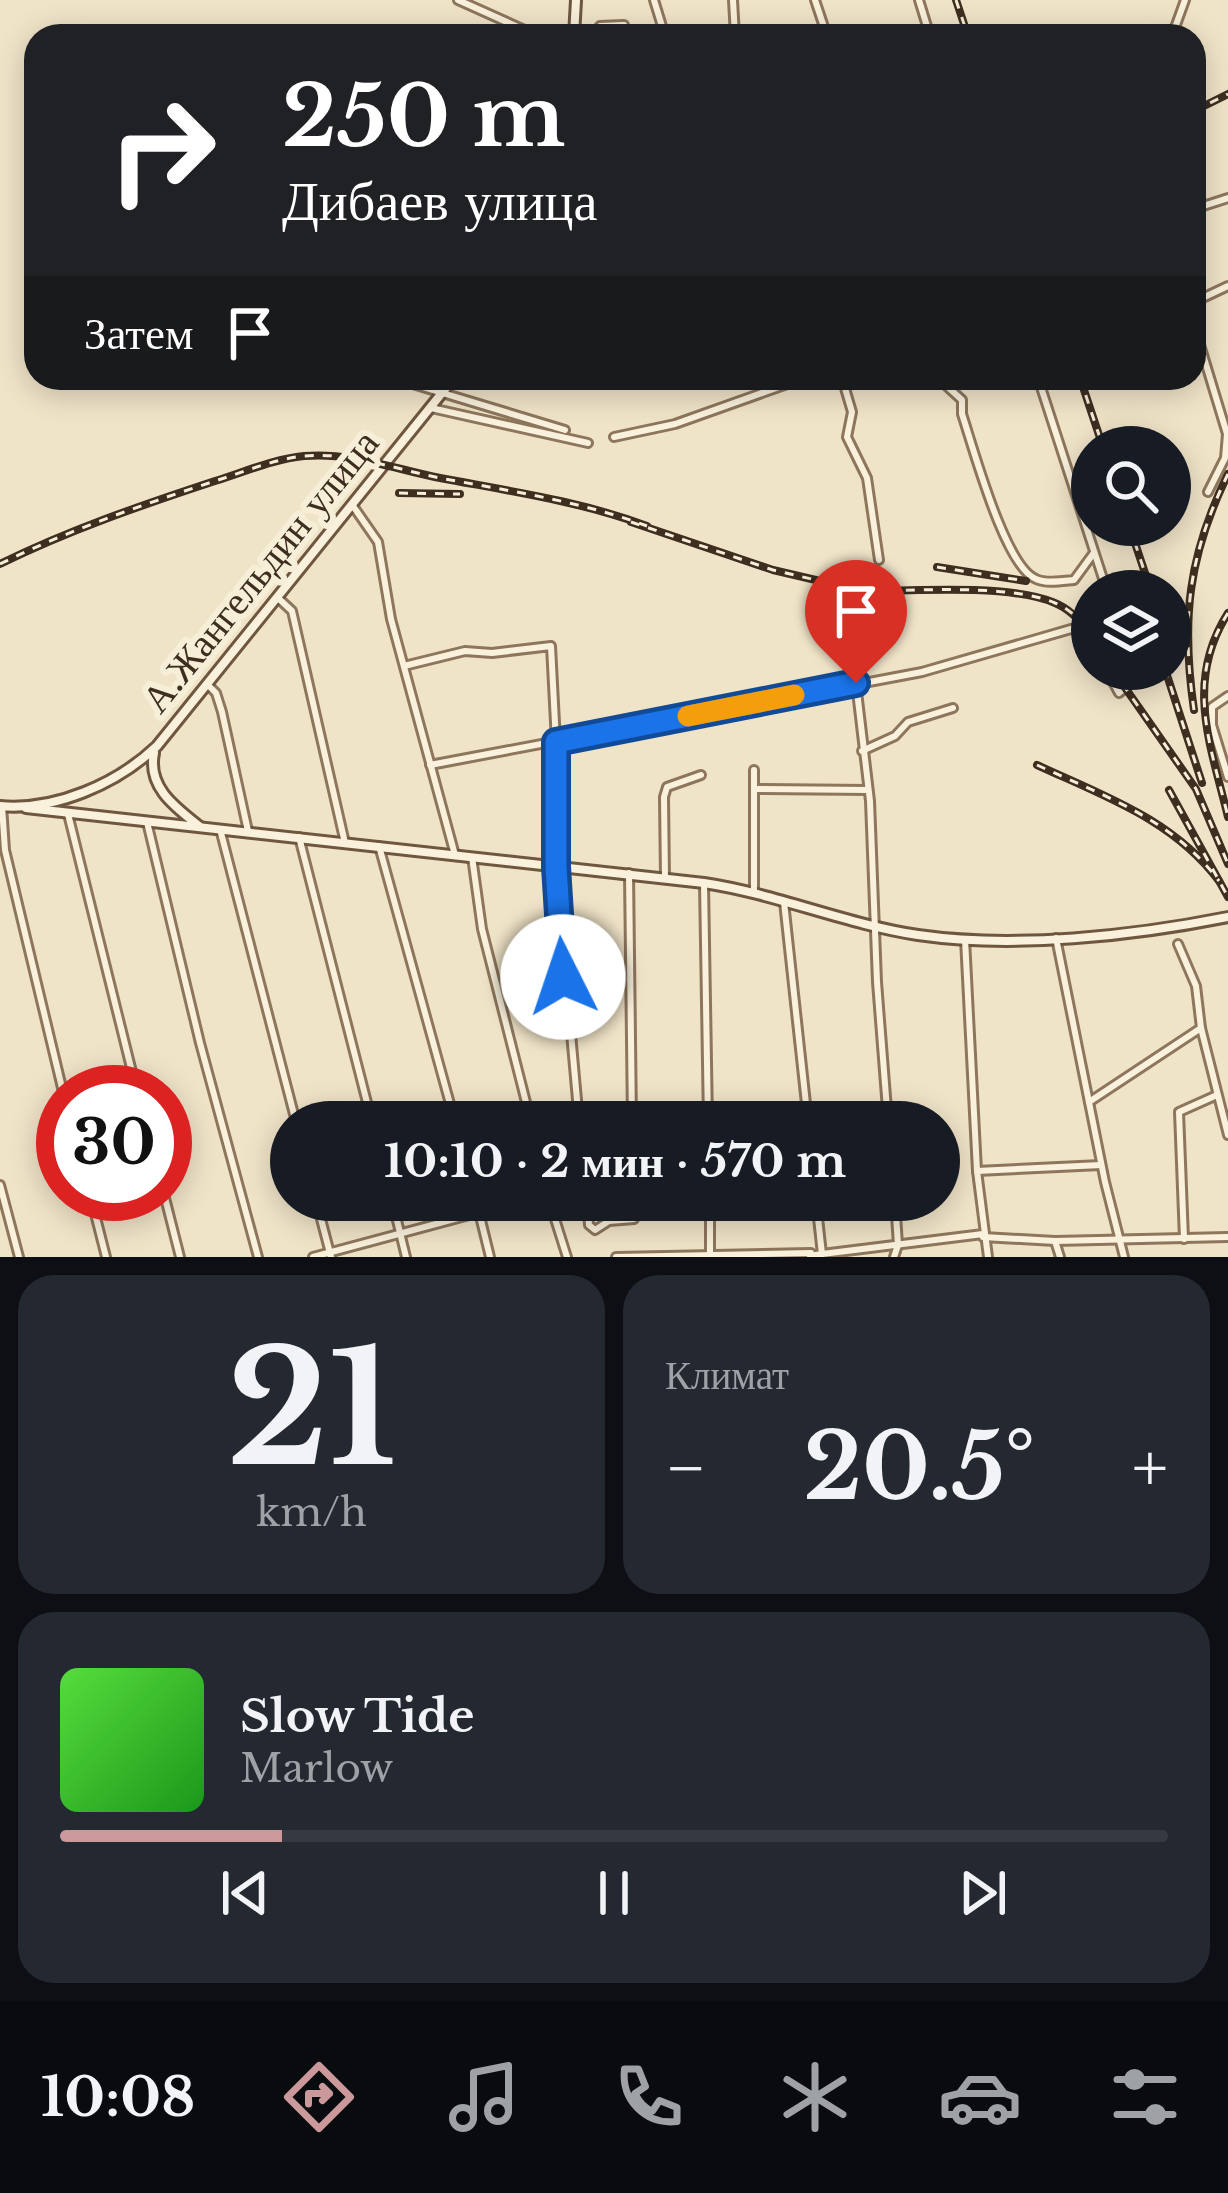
<!DOCTYPE html>
<html lang="ru">
<head>
<meta charset="utf-8">
<style>
	body { margin:0; font-family:"Libre Baskerville",serif; background:#242831; color:#f1f3f6; height:100vh; display:flex; flex-direction:column; font-size:45px; white-space:nowrap }
	* { box-sizing:border-box; margin:0 }
	p { font-size:39px; color:#9ea1a6 }
	.icon { flex:none; width:66px; height:66px; fill:none; stroke:currentColor; stroke-width:2; stroke-linecap:round; stroke-linejoin:round }
	.map { position:relative; height:1257px; overflow:hidden }
	.sheet { display:flex; flex-direction:column; gap:18px; padding:18px; background:#0d0f14; flex:1 }
	.sheet>* { flex:none }
	.banner { position:absolute; left:24px; top:24px; width:1182px; height:366px; border-radius:36px; box-shadow:0 6px 30px #0003; background:#202124; color:#fff; overflow:hidden }
	.buttons { position:absolute; left:1071px; top:426px; display:grid; gap:24px }
	.buttons a { display:grid; place-items:center; width:120px; height:120px; border-radius:50%; background:#171b24; box-shadow:0 6px 30px #0003; font-size:60px }
	.speed { position:absolute; left:36px; top:1065px; display:flex; gap:24px; font-size:60px; font-weight:700; text-align:center }
	.speed>* { display:grid; place-content:center; width:156px; height:156px; border-radius:50%; background:#171b24; box-shadow:0 6px 30px #0003; line-height:1 }
	.speed .limit { border:18px solid #d22; background:#fff; color:#111 }
	.pin { position:absolute; display:grid; place-items:center; width:102px; height:102px; color:#fff; margin:-123px -51px; border-radius:50% 50% 50% 0; rotate:-45deg; box-shadow:0 0 12px #0007 }
	.pin .icon { rotate:45deg }
	.me { position:absolute; width:132px; margin:-66px; rotate:356deg; stroke-linejoin:round; filter:drop-shadow(0 0 9px #0008) }
	.turn { display:flex; align-items:center; gap:42px; height:252px; padding:0 60px; font-size:54px }
	.turn .icon { width:156px; height:156px; stroke-width:2.5 }
	.turn b { display:block; font-size:84px; line-height:102px }
	.then { display:flex; align-items:center; height:114px; padding:0 60px; background:#0003; gap:24px; font-size:45px }
	.big { font-size:90px; font-weight:700; line-height:1.1 }
	.sheet .tile { flex:1; display:flex; flex-direction:column; justify-content:center; gap:18px; min-width:0; padding:0 42px; border-radius:36px; background:#242831 }
	.sheet .dial { align-items:center; gap:0 }
	.dial b { font-size:156px; line-height:1 }
	.song { display:flex; align-items:center; gap:36px }
	.cover { width:144px; height:144px; border-radius:18px; background:linear-gradient(135deg,hsl(110 70% 55%),hsl(120 70% 35%)) }
	.played { height:12px; border-radius:6px; background:linear-gradient(90deg,#cc999b 20%,#363941 20%) }
	.keys { display:flex; justify-content:space-around; direction:ltr }
	.heat { display:flex; justify-content:space-between; align-items:center; font-size:66px; direction:ltr }
	.sheet .tiles { flex:1; display:grid; gap:18px; grid-template-columns:1fr 1fr }
	.tile:last-child { grid-column:span 2 }
	.trip { position:absolute; left:270px; top:1101px; width:690px; height:120px; border-radius:60px; background:#171b24; box-shadow:0 6px 30px #0003; font-weight:700; line-height:120px; text-align:center }
	.tabs { display:flex; height:192px; justify-content:space-around; align-items:center; background:#090b0e; color:#9ea1a6 }
	.tabs .icon { width:84px; height:84px }
	.tabs .active { color:#cc999b }
	.tabs b { font-size:54px; color:#f1f3f6 }
	.map>svg:first-child { display:block }
	.lines { fill:none; stroke-linecap:round; stroke-linejoin:round }
	.street-casing { stroke:#8d765c; stroke-width:12 }
	.secondary-casing { stroke:#6f573f; stroke-width:14 }
	.street { stroke:#faf1dc; stroke-width:6 }
	.secondary { stroke:#faf1dc; stroke-width:8 }
	.rail-casing { stroke:#3d2e20; stroke-width:8 }
	.rail { stroke:#f7eed8; stroke-width:3; stroke-dasharray:9; stroke-linecap:butt }
	.route-casing { stroke:#114b97; stroke-width:30 }
	.route { stroke:#1a73e8; stroke-width:21 }
	.slow { stroke:#f59e0b; stroke-width:21 }
	.labels { text-anchor:middle; dominant-baseline:central; stroke-width:12; stroke-linejoin:round; paint-order:stroke }
	.street-label { font-size:39px; fill:#3d2e20; stroke:#f7eed8 }
</style>
</head>
<body>
<div class="map">
<svg width="1228" height="1257" viewBox="0 0 1228 1257">
	<rect width="100%" height="100%" fill="#f0e4c8"/>
	<g class="lines">
		<g class="street-casing">
			<g id="street">
				<path d="M 458,0 L 538,36"/>
				<path d="M 654,0 L 665,36"/>
				<path d="M 733,0 L 735,36"/>
				<path d="M 815,0 L 827,36"/>
				<path d="M 919,0 L 930,36"/>
				<path d="M 592,36 L 600,26 L 624,25"/>
				<path d="M 1172,36 L 1185,0"/>
				<path d="M 1194,209 L 1228,198"/>
				<path d="M 1194,302 L 1228,286"/>
				<path d="M 1194,325 L 1227,434 L 1225,458 L 1208,492"/>
				<path d="M 393,378 L 565,430"/>
				<path d="M 842,378 L 852,412 L 847,437 L 867,478 L 879,560"/>
				<path d="M 938,378 L 962,400 L 962,414 C 973,447 1005,567 1036,579 C 1046,584 1063,581 1074,580 L 1093,554"/>
				<path d="M 1038,378 L 1107,591"/>
				<path d="M 431,408 L 588,443"/>
				<path d="M 614,437 L 675,424 L 804,378"/>
				<path d="M 353,506 L 378,542 L 391,619 L 455,855"/>
				<path d="M 277,597 L 292,611 L 345,843"/>
				<path d="M 404,666 L 465,651 L 492,653 L 551,646 L 556,742 L 556,867 L 579,1122"/>
				<path d="M 1106,669 L 1119,693 L 1128,686 L 1129,669"/>
				<path d="M 856,683 L 870,801 L 877,982 L 888,1122"/>
				<path d="M 207,684 L 216,693 L 222,712 L 248,831"/>
				<path d="M 1228,696 L 1212,707 L 1212,725 L 1228,777"/>
				<path d="M 862,751 L 895,736 L 908,722 L 953,708"/>
				<path d="M 430,765 L 922,672 L 1071,629 L 1086,632 L 1092,643"/>
				<path d="M 754,770 L 754,891"/>
				<path d="M 754,789 L 868,790"/>
				<path d="M 2,806 L 5,850 L 63,1092"/>
				<path d="M 68,814 L 137,1092"/>
				<path d="M 147,822 L 200,1043 L 258,1257"/>
				<path d="M 220,829 L 296,1122"/>
				<path d="M 299,837 L 372,1122"/>
				<path d="M 379,846 L 455,1122"/>
				<path d="M 472,857 L 482,929 L 531,1122"/>
				<path d="M 629,873 L 632,1122"/>
				<path d="M 665,879 L 664,797 L 667,787 L 701,775"/>
				<path d="M 704,883 L 708,1122"/>
				<path d="M 784,902 L 808,1122"/>
				<path d="M 1056,938 L 1105,1182 L 1124,1257"/>
				<path d="M 965,939 L 977,1171 L 988,1257"/>
				<path d="M 1178,944 L 1196,986 L 1201,1028 L 1228,1135"/>
				<path d="M 1089,1102 L 1201,1028"/>
				<path d="M 977,1171 L 1101,1165"/>
				<path d="M 0,1185 L 19,1257"/>
				<path d="M 90,1194 L 106,1257"/>
				<path d="M 164,1194 L 180,1257"/>
				<path d="M 316,1200 L 331,1257"/>
				<path d="M 392,1200 L 406,1257"/>
				<path d="M 476,1200 L 490,1257"/>
				<path d="M 549,1200 L 567,1257"/>
				<path d="M 587,1200 L 589,1225 L 595,1230 L 609,1221 L 634,1219 L 633,1200"/>
				<path d="M 710,1200 L 710,1256"/>
				<path d="M 983,1237 L 1055,1241 L 1228,1237"/>
				<path d="M 1184,1239 L 1179,1112 L 1217,1095"/>
				<path d="M 1055,1241 L 1060,1257"/>
				<path d="M 822,1254 L 983,1234"/>
				<path d="M 810,1256 L 822,1254 L 816,1200"/>
				<path d="M 313,1257 L 525,1200"/>
				<path d="M 616,1257 L 811,1253"/>
				<path d="M 894,1257 L 898,1245 L 895,1200"/>
			</g>
		</g>
		<g class="secondary-casing">
			<g id="secondary">
				<path d="M 574,36 L 576,0"/>
				<path d="M 154,753 C 147,787 175,807 199,826"/>
				<path d="M 0,806 C 55,811 117,784 157,746 L 454,378"/>
				<path d="M 26,808 L 704,883 C 777,894 845,924 918,935 C 1014,949 1133,936 1228,917"/>
			</g>
		</g>
		<use href="#street" class="street"/>
		<use href="#secondary" class="secondary"/>
		<g class="rail-casing">
			<g id="rail">
				<path d="M 956,0 L 968,36"/>
				<path d="M 1194,111 L 1228,94"/>
				<path d="M 1080,378 L 1103,447"/>
				<path d="M 399,493 L 460,494"/>
				<path d="M 631,522 L 773,570 L 867,592"/>
				<path d="M 1129,525 L 1151,591"/>
				<path d="M 0,564 C 69,530 142,505 215,481 C 244,472 274,459 304,456 C 352,452 394,469 440,478 C 509,491 580,501 647,526"/>
				<path d="M 937,567 L 1026,581"/>
				<path d="M 852,592 C 904,591 1009,583 1055,603 C 1070,609 1081,621 1091,634"/>
				<path d="M 1228,613 C 1184,682 1211,746 1228,817"/>
				<path d="M 1112,669 L 1196,789 L 1228,864"/>
				<path d="M 1165,669 L 1202,783"/>
				<path d="M 1194,710 C 1181,620 1188,556 1228,474"/>
				<path d="M 1037,765 C 1104,796 1174,820 1219,881"/>
				<path d="M 1169,790 L 1228,897"/>
			</g>
		</g>
		<use href="#rail" class="rail"/>
	</g>
	<g class="lines">
		<g class="route-casing">
			<path id="route" d="M 563,977 L 556,867 L 556,742 L 856,683"/>
		</g>
		<use href="#route" class="route"/>
		<path class="slow" d="M 688,716 L 794,695"/>
	</g>
	<g class="labels">
		<g class="street-label">
			<text transform="translate(260 571) rotate(-51)">А.Жангельдин улица</text>
		</g>
	</g>
</svg>
<div class="buttons">
<a><svg class="icon" aria-label="search" viewBox="0 0 24 24"><circle cx="10" cy="10" r="6"/><path d="M15 15l6 6"/></svg></a>
<a><svg class="icon" aria-label="layers" viewBox="0 0 24 24"><path d="M12 4l9 5-9 5-9-5zM3 14l9 5 9-5"/></svg></a>
</div>
<div class="speed"><div class="limit">30</div></div>
<div class="pin" style="left:856px;top:683px;background:#d93025"><svg class="icon" aria-label="arrive" viewBox="0 0 24 24"><path d="M6 21V4h12l-3 4 3 4H6"/></svg></div>
<svg class="me" style="left:563px;top:977px" viewBox="-20 -20 40 40"><circle r="19" fill="#fff"/><path d="M0-13L10 11 0 6-10 11z" fill="#1a73e8"/></svg>
<div class="trip">10:10 · 2 мин · 570 m</div>
<div class="banner">
<div class="turn"><svg class="icon" aria-label="right" viewBox="0 0 24 24"><path d="M7 20v-9h11M14 6l5 5-5 5"/></svg><div><b>250 m</b>Дибаев улица</div></div>
<div class="then">Затем<svg class="icon" aria-label="arrive" viewBox="0 0 24 24"><path d="M6 21V4h12l-3 4 3 4H6"/></svg></div>
</div>
</div>
<section class="sheet">
<div class="tiles">
<div class="tile dial"><b>21</b><p>km/h</p></div>
<div class="tile"><p>Климат</p>
<div class="heat"><a>−</a><b class="big">20.5°</b><a>+</a></div>
</div>
<div class="tile">
<div class="song"><i class="cover"></i><div><b>Slow Tide</b><p>Marlow</p></div></div>
<div class="played"></div>
<div class="keys"><svg class="icon" aria-label="previous" viewBox="0 0 24 24"><path d="M18 5L8 12l10 7zM5 5v14"/></svg><svg class="icon" aria-label="pause" viewBox="0 0 24 24"><path d="M8 5v14M16 5v14"/></svg><svg class="icon" aria-label="next" viewBox="0 0 24 24"><path d="M6 5l10 7-10 7zM19 5v14"/></svg></div>
</div>
</div>
</section>
<nav class="tabs">
<b>10:08</b>
<svg class="icon active" aria-label="directions" viewBox="0 0 24 24"><path d="M12 3l9 9-9 9-9-9zM9 14v-3h6M13 9l2 2-2 2"/></svg>
<svg class="icon" aria-label="music" viewBox="0 0 24 24"><path d="M9 18V5l10-2v13"/><circle cx="6" cy="18" r="3"/><circle cx="16" cy="16" r="3"/></svg>
<svg class="icon" aria-label="phone" viewBox="0 0 24 24"><path d="M5 4h4l2 5-3 2q2 4 5 5l2-3 5 2v4C11 20 4 13 5 4z"/></svg>
<svg class="icon" aria-label="climate" viewBox="0 0 24 24"><path d="M12 3v18M4 7l16 10M4 17L20 7"/></svg>
<svg class="icon" aria-label="car" viewBox="0 0 24 24"><path d="M5 17H2v-5l4-1 3-4h7l3 4 3 1v5h-3M9 17h6M6 11h13"/><circle cx="7" cy="17" r="2"/><circle cx="17" cy="17" r="2"/></svg>
<svg class="icon" aria-label="filters" viewBox="0 0 24 24"><path d="M4 7h16M4 17h16"/><circle cx="9" cy="7" r="2"/><circle cx="15" cy="17" r="2"/></svg>
</nav>
</body>
</html>
